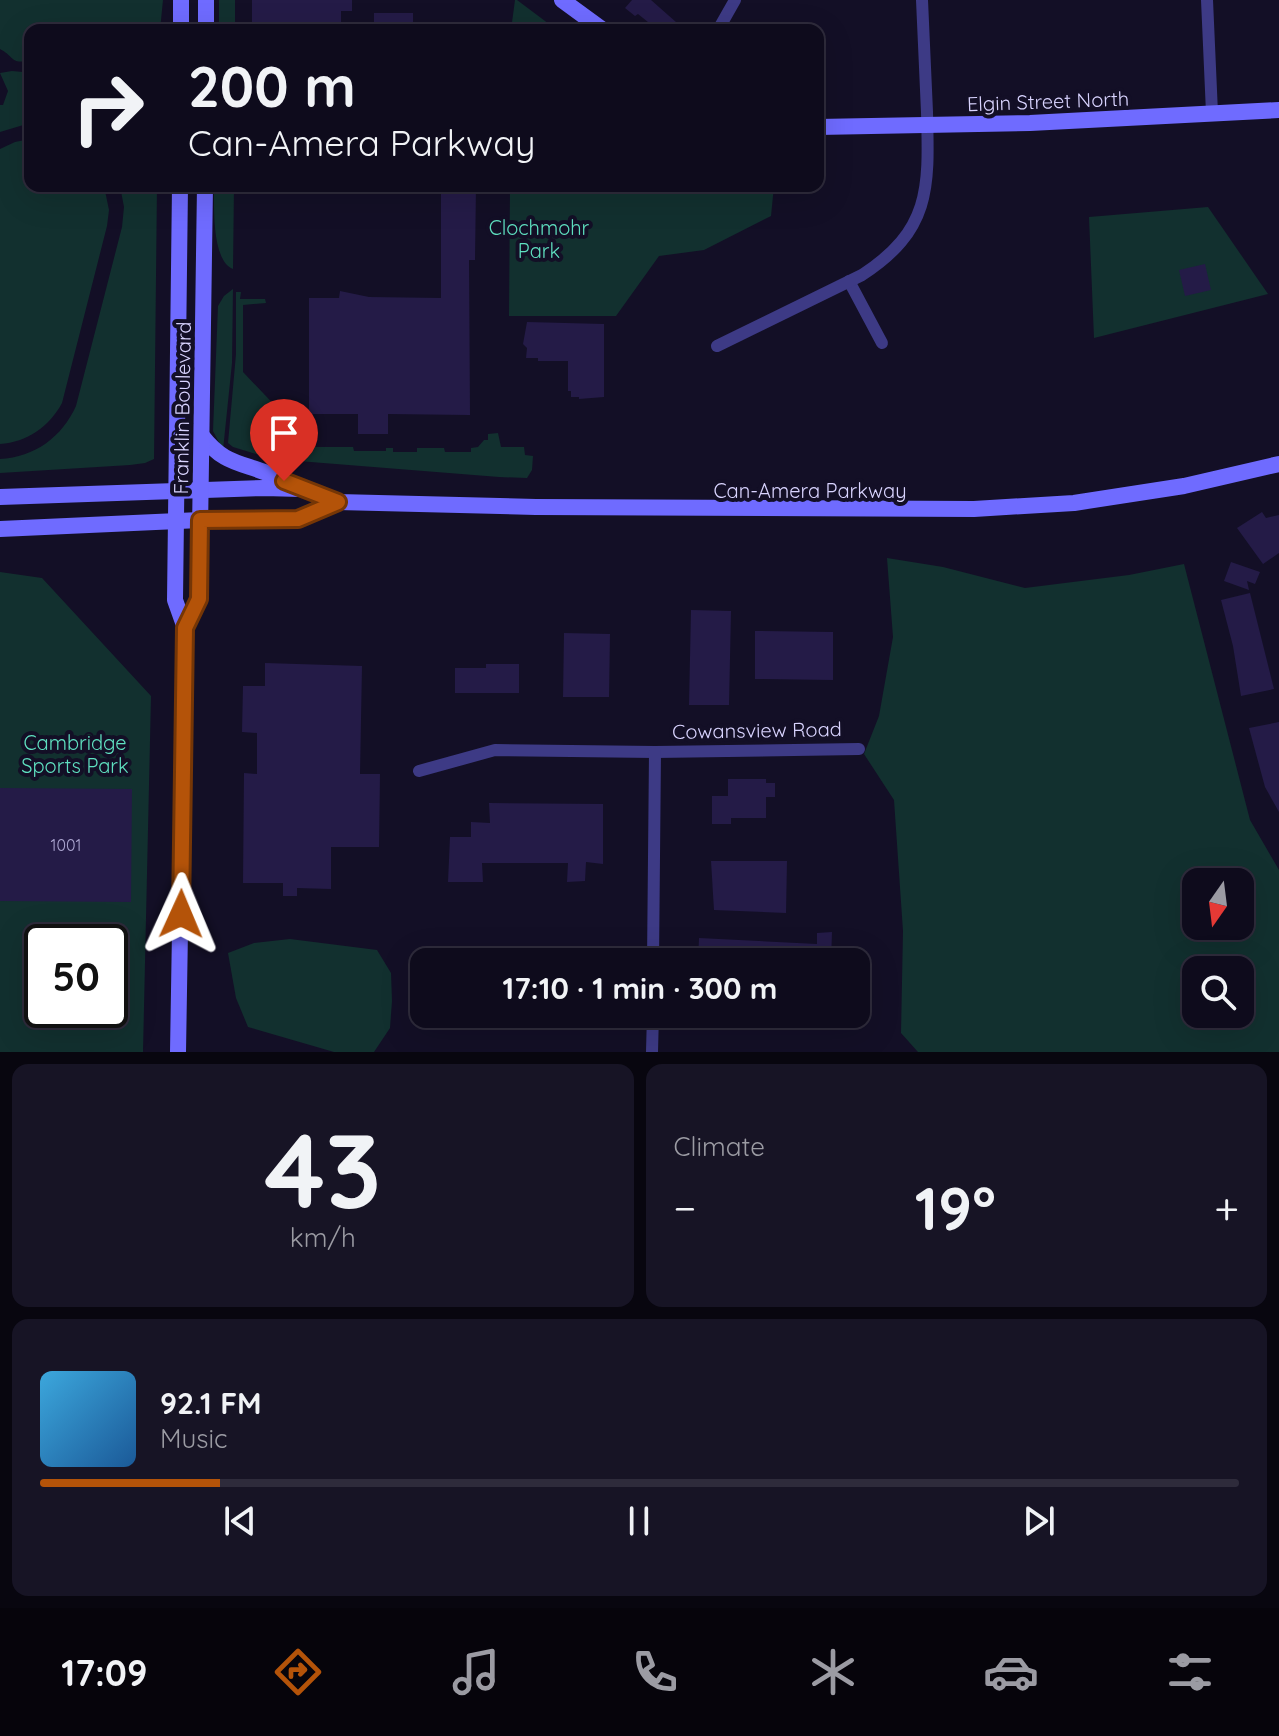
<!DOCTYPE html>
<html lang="en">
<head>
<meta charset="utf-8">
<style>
	body { margin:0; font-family:Quicksand,sans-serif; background:#171425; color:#f1f3f6; height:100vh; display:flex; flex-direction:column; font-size:30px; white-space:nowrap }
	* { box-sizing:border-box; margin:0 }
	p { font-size:26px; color:#9b9ba3 }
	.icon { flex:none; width:44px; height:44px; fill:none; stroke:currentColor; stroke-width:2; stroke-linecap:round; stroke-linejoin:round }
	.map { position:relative; height:1052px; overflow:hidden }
	.drawer { display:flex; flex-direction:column; gap:12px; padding:12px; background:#08060f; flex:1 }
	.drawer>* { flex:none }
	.banner { position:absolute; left:24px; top:24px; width:800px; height:168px; border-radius:16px; box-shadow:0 8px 32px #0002,0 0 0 2px #2e2b3b; background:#0e0b1c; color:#f1f3f6; overflow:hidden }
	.needle { width:52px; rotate:194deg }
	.tools { position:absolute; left:1182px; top:868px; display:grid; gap:16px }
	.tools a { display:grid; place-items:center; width:72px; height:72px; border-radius:16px; background:#0e0b1c; box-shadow:0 8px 32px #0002,0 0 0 2px #2e2b3b; font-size:40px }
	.speed { position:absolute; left:24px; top:924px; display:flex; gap:16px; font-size:40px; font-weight:700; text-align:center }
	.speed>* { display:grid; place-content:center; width:104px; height:104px; border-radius:50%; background:#0e0b1c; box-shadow:0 8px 32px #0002,0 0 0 2px #2e2b3b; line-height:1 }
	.speed .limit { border:4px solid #111; border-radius:12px; background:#fff; color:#111 }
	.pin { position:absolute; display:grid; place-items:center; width:68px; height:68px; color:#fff; margin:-82px -34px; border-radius:50% 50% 50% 0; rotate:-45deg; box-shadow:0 0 8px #0007 }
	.pin .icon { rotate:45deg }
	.me { position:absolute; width:88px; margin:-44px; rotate:1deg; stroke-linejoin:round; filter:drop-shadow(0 0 6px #0008) }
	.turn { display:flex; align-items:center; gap:28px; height:168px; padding:0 32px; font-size:36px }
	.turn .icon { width:104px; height:104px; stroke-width:2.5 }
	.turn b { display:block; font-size:56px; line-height:68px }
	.big { font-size:60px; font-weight:800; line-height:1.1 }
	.drawer .tile { flex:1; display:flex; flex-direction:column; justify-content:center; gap:12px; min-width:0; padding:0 28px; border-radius:16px; background:#171425 }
	.drawer .dial { align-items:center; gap:0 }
	.dial b { font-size:104px; line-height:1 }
	.song { display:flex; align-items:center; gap:24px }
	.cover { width:96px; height:96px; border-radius:12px; background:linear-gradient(135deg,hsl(200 70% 55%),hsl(210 70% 35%)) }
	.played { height:8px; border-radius:4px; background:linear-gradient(90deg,#b45309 15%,#2e2b3b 15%) }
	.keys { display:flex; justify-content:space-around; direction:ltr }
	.heat { display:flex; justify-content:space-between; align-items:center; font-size:44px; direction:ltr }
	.drawer .tiles { flex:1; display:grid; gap:12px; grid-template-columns:1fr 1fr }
	.tile:last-child { grid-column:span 2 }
	.trip { position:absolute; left:410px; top:948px; width:460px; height:80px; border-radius:16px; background:#0e0b1c; box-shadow:0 8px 32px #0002,0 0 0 2px #2e2b3b; font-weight:800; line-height:80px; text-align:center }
	.tabs { display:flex; height:128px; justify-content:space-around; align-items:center; background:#06040b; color:#9b9ba3 }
	.tabs .icon { width:56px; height:56px }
	.tabs .selected { color:#b45309 }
	.tabs b { font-size:36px; color:#f1f3f6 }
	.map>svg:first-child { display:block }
	.green { fill:#12302f; fill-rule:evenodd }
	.building { fill:#241b47 }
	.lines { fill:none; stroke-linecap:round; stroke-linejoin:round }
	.street { stroke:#3d3a85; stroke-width:12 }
	.secondary { stroke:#6f6bff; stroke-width:16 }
	.route-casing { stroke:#753606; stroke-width:20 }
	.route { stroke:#b45309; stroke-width:14 }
	.labels { text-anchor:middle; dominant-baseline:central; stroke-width:8; stroke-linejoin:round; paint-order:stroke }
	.number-label { font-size:16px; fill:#aca6d1 }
	.street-label { font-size:20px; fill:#d9d4ff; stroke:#130f26 }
	.park-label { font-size:20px; fill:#5fe0c0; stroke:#130f26 }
</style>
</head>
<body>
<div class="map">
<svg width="1279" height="1052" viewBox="0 0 1279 1052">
	<rect width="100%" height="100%" fill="#130f26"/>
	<g class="green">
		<path d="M 0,0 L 163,0 L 160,30 L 30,30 L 30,60 C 11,65 15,57 0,49 Z"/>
		<rect x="219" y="0" width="16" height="30"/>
		<path d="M 515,0 L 517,0 L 557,30 L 511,30 Z"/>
		<path d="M 12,71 L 23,72 L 23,82 L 30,86 L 30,123 L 0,132 L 0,105 L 3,105 L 8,91 L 0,73 Z"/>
		<path d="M 30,139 L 30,186 L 104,186 L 109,210 L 107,226 L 62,403 C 49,427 27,442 0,444 L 0,149 L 15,142 Z"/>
		<path d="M 120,186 L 157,186 L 154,459 L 145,463 L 130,465 L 0,473 L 0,459 C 35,457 62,437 76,406 L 122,227 L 124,207 Z"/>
		<path d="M 214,186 L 234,186 L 233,269 C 212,261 214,208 214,186 Z"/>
		<path d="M 510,186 L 774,186 L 771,216 L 704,250 L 659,256 L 616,316 L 509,316 Z"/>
		<path d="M 1208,207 L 1268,294 L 1094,338 L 1089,217 Z"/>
		<path d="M 233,289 L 232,363 L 223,450 L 213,431 L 218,306 L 224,296 Z"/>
		<path d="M 236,292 L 241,292 L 240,299 L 265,299 L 266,303 L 243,305 L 243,372 L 283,414 L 281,417 L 301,438 L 305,436 L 315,447 L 353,447 L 354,451 L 386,451 L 386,448 L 393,448 L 393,452 L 417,452 L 417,448 L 444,448 L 445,452 L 471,452 L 471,448 L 478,447 L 484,440 L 488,440 L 488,434 L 498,433 L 501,447 L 524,447 L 525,455 L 533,456 L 532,470 L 527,478 L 499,477 L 273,459 L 233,447 L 228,443 L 236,354 Z"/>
		<path d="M 887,558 L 943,567 L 1025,588 L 1129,575 L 1184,564 L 1250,820 L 1279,870 L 1279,1052 L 918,1052 L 901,1033 L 903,931 L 894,800 L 864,754 L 879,716 L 893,637 ZM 1196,882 L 1240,882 L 1240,926 L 1196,926 ZM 1196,970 L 1240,970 L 1240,1014 L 1196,1014 Z"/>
		<path d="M 0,572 L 42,578 L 151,696 L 143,1052 L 0,1052 ZM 42,942 L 110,942 L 110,1010 L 42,1010 Z"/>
		<path d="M 290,939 L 377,950 L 391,973 L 392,1001 L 390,1028 L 374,1052 L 334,1052 L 248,1027 L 236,998 L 228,953 L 254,943 Z"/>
	</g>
	<g class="building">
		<path d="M 252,0 L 352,0 L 352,11 L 341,11 L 341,30 L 252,30 Z"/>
		<path d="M 632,0 L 651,0 L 685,30 L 658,30 L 638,14 L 635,16 L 625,8 Z"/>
		<rect x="374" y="13" width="39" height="17"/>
		<path d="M 441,186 L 476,186 L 475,260 L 469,260 L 470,415 L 388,414 L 388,434 L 358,434 L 358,414 L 309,414 L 309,298 L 339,298 L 340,291 L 369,297 L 441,298 Z"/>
		<path d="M 1205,264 L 1211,290 L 1185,296 L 1179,270 Z"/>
		<path d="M 527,322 L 604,324 L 604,397 L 579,399 L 579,397 L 571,397 L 571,391 L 568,391 L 568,361 L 538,361 L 538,358 L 526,358 L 527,348 L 523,344 Z"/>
		<path d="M 1262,512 L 1266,518 L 1279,515 L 1279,553 L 1263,564 L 1237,528 Z"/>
		<path d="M 1231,562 L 1260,572 L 1255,584 L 1247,581 L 1249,590 L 1224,581 Z"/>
		<path d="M 1250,593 L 1274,689 L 1241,696 L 1233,646 L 1221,600 Z"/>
		<path d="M 691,610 L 731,611 L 729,705 L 689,705 Z"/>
		<path d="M 755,631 L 833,632 L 833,680 L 755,679 Z"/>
		<path d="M 564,633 L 610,634 L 609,697 L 563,697 Z"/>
		<path d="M 265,663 L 362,666 L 360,774 L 380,774 L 379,847 L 331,847 L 331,889 L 297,888 L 297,896 L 283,896 L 283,883 L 243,883 L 244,773 L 257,774 L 257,733 L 242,732 L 243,686 L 265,686 Z"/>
		<path d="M 486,664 L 519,664 L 519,693 L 455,693 L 455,668 L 486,668 Z"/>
		<path d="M 1279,722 L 1279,812 L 1265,787 L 1249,728 Z"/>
		<path d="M 728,779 L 766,779 L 766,783 L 775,783 L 775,797 L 766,797 L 766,818 L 731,818 L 731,824 L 712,824 L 712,796 L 728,796 Z"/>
		<path d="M 0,788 L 132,789 L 131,902 L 0,901 Z"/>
		<path d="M 489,803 L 603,804 L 603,864 L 586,862 L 585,881 L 567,882 L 568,863 L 482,863 L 483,882 L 448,882 L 450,837 L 471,837 L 471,822 L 490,823 Z"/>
		<path d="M 711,861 L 787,861 L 786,913 L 714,910 Z"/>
		<path d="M 832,932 L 831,962 L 698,962 L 699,938 L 817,944 L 817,933 Z"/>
		<path d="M 810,1014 L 838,1014 L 838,1030 L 810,1029 Z"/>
	</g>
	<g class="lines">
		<g class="street">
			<path d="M 1207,0 L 1212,113"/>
			<path d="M 718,30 L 735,0"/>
			<path d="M 849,281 L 882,343"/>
			<path d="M 717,346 L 862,275 C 931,230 929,188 927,112 C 925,75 924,37 922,0"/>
			<path d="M 419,771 L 495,750 L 655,752 L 859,749"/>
			<path d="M 653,962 L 655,752"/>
			<path d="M 652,1052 L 653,1014"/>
		</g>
		<g class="secondary">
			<path d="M 562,0 L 603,30"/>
			<path d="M 181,30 L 181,0"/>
			<path d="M 206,30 L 206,0"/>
			<path d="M 818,127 L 1030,123 L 1279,110"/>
			<path d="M 202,436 C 223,463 238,462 267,473 C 277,477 287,482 297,487"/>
			<path d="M 0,497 L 264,488 L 301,489 L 338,502 L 536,507 L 974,509 L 1074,503 L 1184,486 L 1279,464"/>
			<path d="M 0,529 L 200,520 L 298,519 L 338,502"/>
			<path d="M 185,628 L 199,599 L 205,186"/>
			<path d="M 178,1052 L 185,628 L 175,600 L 180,186"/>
		</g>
	</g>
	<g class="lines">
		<g class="route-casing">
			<path id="route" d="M 181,914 L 185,628 L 199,599 L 200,520 L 298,519 L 338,502 L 284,481"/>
		</g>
		<use href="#route" class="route"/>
	</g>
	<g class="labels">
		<g class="number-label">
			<text x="66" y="845">1001</text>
		</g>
		<g class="street-label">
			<text transform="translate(1048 101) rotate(-2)">Elgin Street North</text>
			<text transform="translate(182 408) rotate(-89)">Franklin Boulevard</text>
			<text x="810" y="490">Can-Amera Parkway</text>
			<text transform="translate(757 730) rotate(-1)">Cowansview Road</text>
		</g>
		<g class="park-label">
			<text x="539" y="227">Clochmohr<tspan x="539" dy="23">Park</tspan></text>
			<text x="75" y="742">Cambridge<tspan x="75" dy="23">Sports Park</tspan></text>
		</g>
	</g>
</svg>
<div class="tools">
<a><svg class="needle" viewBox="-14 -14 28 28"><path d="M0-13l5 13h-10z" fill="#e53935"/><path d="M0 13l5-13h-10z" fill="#9b9ba3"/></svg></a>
<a><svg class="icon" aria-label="search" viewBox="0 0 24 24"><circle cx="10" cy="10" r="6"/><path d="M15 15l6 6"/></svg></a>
</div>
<div class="speed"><div class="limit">50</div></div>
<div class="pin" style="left:284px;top:481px;background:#d93025"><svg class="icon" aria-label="arrive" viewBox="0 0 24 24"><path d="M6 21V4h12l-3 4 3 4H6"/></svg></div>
<svg class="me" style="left:181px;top:914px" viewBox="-20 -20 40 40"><path d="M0-17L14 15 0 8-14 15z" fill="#b45309" stroke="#fff" stroke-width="4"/></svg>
<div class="trip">17:10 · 1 min · 300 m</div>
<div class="banner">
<div class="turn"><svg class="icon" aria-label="right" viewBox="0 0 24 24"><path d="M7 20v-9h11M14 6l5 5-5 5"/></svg><div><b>200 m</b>Can-Amera Parkway</div></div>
</div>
</div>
<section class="drawer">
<div class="tiles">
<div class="tile dial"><b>43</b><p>km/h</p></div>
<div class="tile"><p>Climate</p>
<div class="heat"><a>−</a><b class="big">19°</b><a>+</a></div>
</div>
<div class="tile">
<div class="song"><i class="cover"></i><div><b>92.1 FM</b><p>Music</p></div></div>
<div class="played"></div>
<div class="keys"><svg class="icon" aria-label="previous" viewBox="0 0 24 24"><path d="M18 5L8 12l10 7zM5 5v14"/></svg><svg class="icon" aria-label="pause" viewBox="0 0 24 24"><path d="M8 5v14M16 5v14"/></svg><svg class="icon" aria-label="next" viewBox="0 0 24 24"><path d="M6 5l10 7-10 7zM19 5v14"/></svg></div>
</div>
</div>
</section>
<nav class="tabs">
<b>17:09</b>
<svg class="icon selected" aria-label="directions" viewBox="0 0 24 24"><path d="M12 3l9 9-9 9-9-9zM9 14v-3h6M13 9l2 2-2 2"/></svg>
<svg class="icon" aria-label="music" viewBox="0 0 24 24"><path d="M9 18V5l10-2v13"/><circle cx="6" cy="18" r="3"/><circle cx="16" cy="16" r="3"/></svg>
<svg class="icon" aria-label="phone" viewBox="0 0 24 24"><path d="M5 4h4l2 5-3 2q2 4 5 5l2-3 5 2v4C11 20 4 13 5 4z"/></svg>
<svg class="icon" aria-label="climate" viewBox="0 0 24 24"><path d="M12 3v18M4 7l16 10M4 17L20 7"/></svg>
<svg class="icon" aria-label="car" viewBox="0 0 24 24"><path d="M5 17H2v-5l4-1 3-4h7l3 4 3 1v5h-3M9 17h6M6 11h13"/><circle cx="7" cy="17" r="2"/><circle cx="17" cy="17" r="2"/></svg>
<svg class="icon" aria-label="filters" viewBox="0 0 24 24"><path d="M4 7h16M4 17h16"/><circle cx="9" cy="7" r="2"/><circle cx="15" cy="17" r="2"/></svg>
</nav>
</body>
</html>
